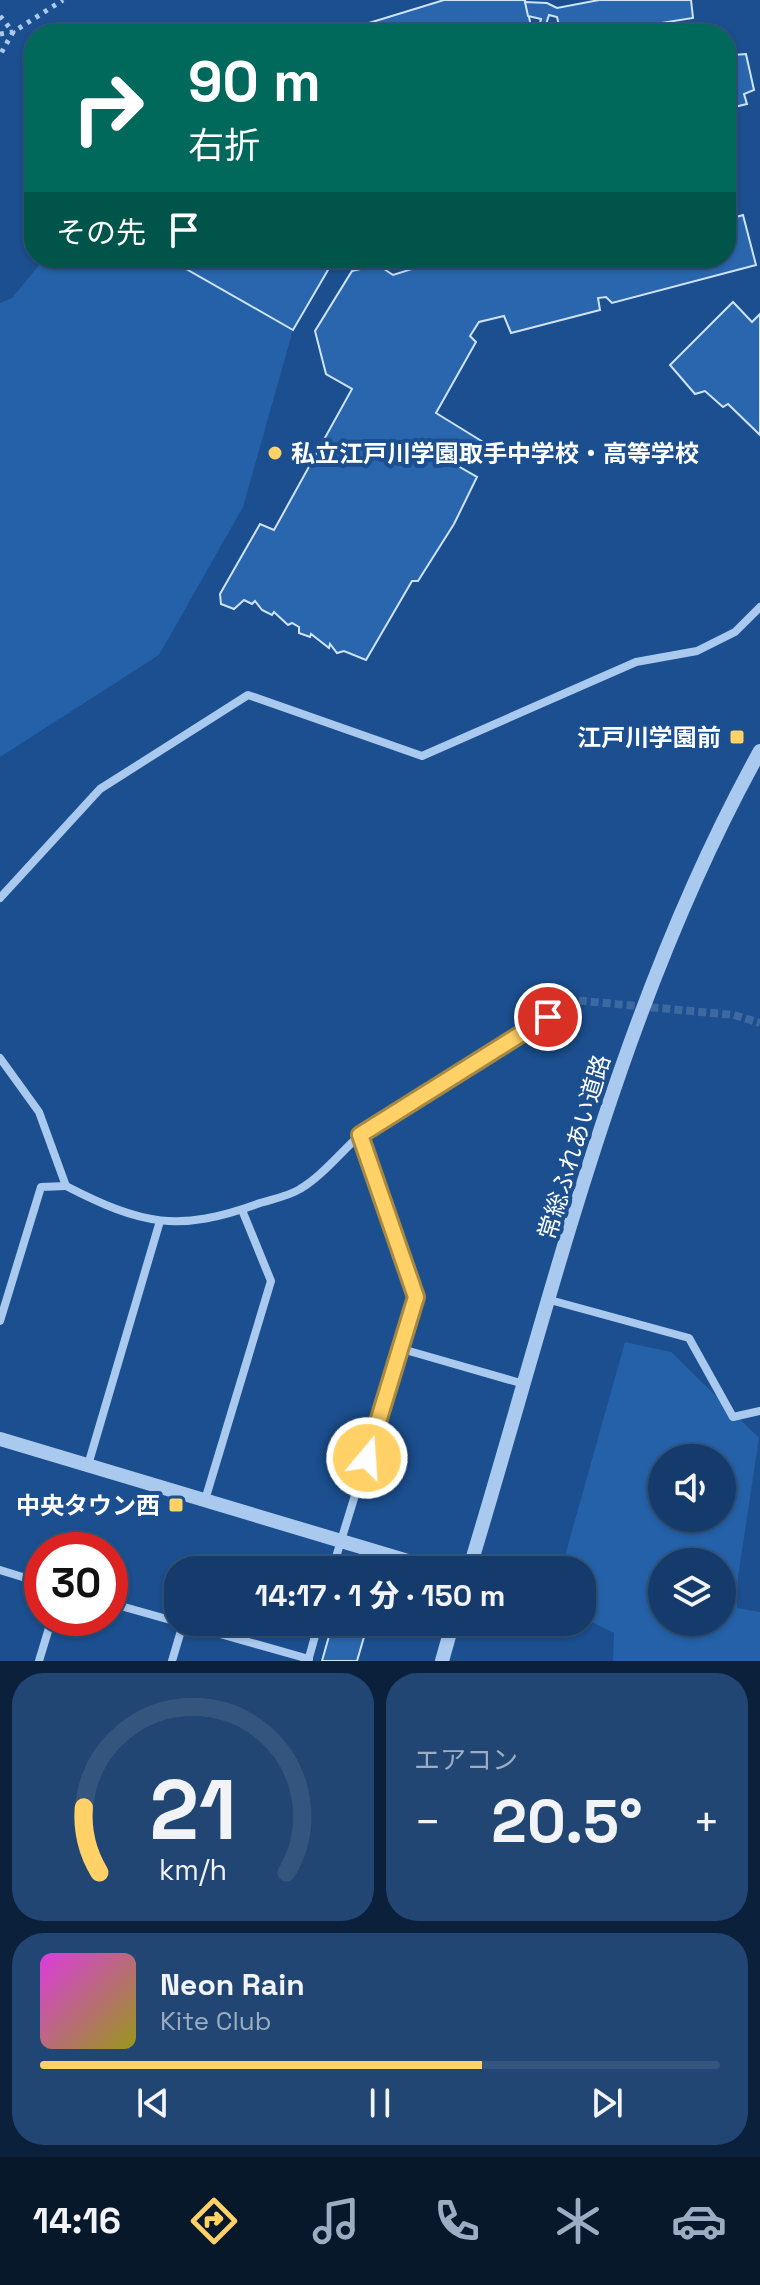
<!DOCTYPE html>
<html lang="ja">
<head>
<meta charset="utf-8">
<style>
	body { margin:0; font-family:"Space Grotesk","Noto Sans JP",sans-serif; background:#214673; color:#f1f3f6; height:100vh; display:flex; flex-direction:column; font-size:30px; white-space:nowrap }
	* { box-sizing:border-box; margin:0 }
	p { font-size:26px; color:#9dadc1 }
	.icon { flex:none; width:44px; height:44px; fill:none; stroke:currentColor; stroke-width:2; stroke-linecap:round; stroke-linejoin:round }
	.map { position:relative; height:1661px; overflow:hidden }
	.drawer { display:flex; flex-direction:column; gap:12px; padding:12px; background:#0b203b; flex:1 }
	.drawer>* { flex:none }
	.top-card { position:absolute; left:24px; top:24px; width:712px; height:244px; border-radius:32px; box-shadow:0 2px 6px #0004,0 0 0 2px #33557e; background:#00695c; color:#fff; overflow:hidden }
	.fabs { position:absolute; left:648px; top:1444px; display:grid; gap:16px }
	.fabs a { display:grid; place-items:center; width:88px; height:88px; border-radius:50%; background:#143b6b; box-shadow:0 2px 6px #0004,0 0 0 2px #33557e; font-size:40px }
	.speed { position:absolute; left:24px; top:1532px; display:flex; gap:16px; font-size:40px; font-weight:700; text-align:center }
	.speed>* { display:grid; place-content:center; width:104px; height:104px; border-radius:50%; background:#143b6b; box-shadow:0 2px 6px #0004,0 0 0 2px #33557e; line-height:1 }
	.speed .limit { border:12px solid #d22; background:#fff; color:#111 }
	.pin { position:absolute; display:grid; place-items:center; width:68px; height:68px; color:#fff; margin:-34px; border:4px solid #fff; border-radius:50%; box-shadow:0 2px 8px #0007 }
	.me { position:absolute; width:88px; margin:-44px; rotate:18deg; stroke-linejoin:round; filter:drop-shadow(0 0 6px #0008) }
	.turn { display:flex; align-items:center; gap:28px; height:168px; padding:0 32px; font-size:36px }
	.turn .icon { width:104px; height:104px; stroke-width:2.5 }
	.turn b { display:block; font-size:56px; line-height:68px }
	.then { display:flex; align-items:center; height:76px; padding:0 32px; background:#0003; gap:16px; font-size:30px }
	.big { font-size:60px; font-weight:800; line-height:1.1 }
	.drawer .tile { flex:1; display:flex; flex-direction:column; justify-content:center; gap:12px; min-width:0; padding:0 28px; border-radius:32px; background:#214673 }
	.drawer .dial { align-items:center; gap:0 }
	.dial svg { height:208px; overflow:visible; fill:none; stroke:#33557e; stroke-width:7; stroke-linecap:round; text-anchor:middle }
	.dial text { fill:#f1f3f6; stroke:none }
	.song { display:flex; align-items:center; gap:24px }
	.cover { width:96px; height:96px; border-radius:12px; background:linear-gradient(135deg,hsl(300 70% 55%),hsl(60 70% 35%)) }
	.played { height:8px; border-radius:4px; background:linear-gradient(90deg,#ffd166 65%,#33557e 65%) }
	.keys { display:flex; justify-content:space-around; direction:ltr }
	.heat { display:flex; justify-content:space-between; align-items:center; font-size:44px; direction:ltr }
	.drawer .tiles { flex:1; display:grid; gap:12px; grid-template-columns:1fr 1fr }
	.tile:last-child { grid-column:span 2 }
	.trip { position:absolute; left:164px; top:1556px; width:432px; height:80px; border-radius:32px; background:#143b6b; box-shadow:0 2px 6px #0004,0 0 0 2px #33557e; font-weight:800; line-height:80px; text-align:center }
	.menu { display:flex; height:128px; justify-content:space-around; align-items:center; background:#08182b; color:#9dadc1 }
	.menu .icon { width:56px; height:56px }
	.menu .on { color:#ffd166 }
	.menu b { font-size:36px; color:#f1f3f6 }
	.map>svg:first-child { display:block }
	.green { fill:#2461a8; fill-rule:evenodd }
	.building { fill:#2a66ad; stroke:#cfe3fa; stroke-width:2 }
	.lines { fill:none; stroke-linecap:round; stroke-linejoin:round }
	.minor-tunnel { stroke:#3d69a0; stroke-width:8; stroke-dasharray:8 4; stroke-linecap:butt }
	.path { stroke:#a9c9ee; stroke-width:5; stroke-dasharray:4 6; stroke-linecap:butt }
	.minor { stroke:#a9c9ee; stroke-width:8 }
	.tertiary { stroke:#a9c9ee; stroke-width:14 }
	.route-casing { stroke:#a68842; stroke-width:20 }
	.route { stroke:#ffd166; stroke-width:14 }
	.poi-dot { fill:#ffd166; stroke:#1b4f8f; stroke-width:3 }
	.labels { text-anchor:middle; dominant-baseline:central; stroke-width:8; stroke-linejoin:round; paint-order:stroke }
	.poi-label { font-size:24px; font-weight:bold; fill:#fff; stroke:#1b4f8f; text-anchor:end }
	.street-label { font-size:24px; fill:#fff; stroke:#1b4f8f }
</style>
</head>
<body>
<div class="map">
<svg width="760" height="1661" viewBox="0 0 760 1661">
	<rect width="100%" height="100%" fill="#1b4f8f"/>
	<g class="green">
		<path d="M 45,258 L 167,258 L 293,330 L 243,507 L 159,655 L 0,757 L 0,303 L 12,298 Z"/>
		<path d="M 625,1342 L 671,1352 L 759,1438 L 738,1577 L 737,1608 L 760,1612 L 760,1661 L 613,1661 L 614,1633 L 582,1617 L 582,1570 L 561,1570 ZM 662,1458 L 722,1458 L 722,1518 L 662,1518 ZM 662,1562 L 722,1562 L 722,1622 L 662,1622 Z"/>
	</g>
	<g class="building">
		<path d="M 444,0 L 525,0 L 533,34 L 333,34 Z"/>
		<path d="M 599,0 L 691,0 L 693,18 L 592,34 L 561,34 L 557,17 L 549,15 L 543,34 L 537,34 L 541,19 L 528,16 L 525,2 L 547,3 L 557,8 Z"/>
		<path d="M 729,49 L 733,55 L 746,54 L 754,90 L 744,94 L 747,104 L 726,109 L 726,50 Z"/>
		<path d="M 743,215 L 756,265 L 612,303 L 606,297 L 598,298 L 600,310 L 511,333 L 504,316 L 479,322 L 470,336 L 476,342 L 436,413 L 488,445 L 475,465 L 427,441 L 423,446 L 477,477 L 454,524 L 418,581 L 412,581 L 366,660 L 344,651 L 337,653 L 330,644 L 329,648 L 311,634 L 310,637 L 299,633 L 299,627 L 292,623 L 288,625 L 274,612 L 272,615 L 262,610 L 255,601 L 252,604 L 244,600 L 234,609 L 221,604 L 220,594 L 260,524 L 274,530 L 352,389 L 326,374 L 315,331 L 352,271 L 378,265 L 393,275 L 447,258 L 726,258 L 726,220 Z"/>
		<path d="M 167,258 L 335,258 L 293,330 Z"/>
		<path d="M 733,302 L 752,322 L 760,314 L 760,435 L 728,404 L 723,407 L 705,391 L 695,394 L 670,365 Z"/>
		<path d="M 333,1622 L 355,1627 L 353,1634 L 364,1637 L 357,1661 L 322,1661 Z"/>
	</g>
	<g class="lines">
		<path class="minor-tunnel" d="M 548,1017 L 573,1000 L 734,1015 L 760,1023"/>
		<g class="path">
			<path d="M 0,16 L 13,32 L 0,55"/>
			<path d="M 0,34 L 13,32 L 63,0"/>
		</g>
		<g class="minor">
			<path d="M 0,898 L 100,789 L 248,695 L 422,756 L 636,662 L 697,651 L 735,632 L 760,607"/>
			<path d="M 0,1058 L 39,1112 L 66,1186 C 142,1225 178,1233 260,1203 C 273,1199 289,1196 300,1189 C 322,1176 341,1152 360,1135 L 416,1297 L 332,1570"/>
			<path d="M 360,1135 L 548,1017"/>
			<path d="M 550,1300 L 689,1338 L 733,1417 L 760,1411"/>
			<path d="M 0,1321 L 41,1187 L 66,1186"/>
			<path d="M 402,1349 L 524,1384"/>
			<path d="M 88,1465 L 160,1221"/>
			<path d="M 205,1500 L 271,1281 L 242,1210"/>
			<path d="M 0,1570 L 42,1583"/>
			<path d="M 110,1603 L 309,1659"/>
			<path d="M 39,1661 L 52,1618"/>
			<path d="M 172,1661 L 183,1624"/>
			<path d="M 308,1661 L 319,1622"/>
		</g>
		<g class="tertiary">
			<path d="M 0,1439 L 438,1570"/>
			<path d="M 469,1570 C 553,1294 619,1005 760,751"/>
			<path d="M 442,1661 L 453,1622"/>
		</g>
	</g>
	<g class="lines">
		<g class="route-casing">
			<path id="route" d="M 367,1458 L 416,1297 L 360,1135 L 548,1017"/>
		</g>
		<use href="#route" class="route"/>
	</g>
	<g class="poi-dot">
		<circle cx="275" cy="453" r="8"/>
		<rect x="729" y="729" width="16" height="16" rx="4"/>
		<rect x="168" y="1497" width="16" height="16" rx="4"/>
	</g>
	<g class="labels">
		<g class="poi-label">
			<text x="291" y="453" text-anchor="start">私立江戸川学園取手中学校・高等学校</text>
			<text x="721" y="737">江戸川学園前</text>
			<text x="160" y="1505">中央タウン西</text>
		</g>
		<g class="street-label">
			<text transform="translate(574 1147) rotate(-73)">常総ふれあい道路</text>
		</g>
	</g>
</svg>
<div class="fabs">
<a><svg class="icon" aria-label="sound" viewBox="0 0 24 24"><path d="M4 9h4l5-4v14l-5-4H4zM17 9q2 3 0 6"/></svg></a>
<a><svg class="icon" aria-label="layers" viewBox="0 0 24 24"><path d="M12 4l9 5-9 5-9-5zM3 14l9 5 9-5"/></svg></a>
</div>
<div class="speed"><div class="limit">30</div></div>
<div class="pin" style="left:548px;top:1017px;background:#d93025"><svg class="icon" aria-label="arrive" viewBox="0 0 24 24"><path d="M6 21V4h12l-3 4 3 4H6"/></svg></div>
<svg class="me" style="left:367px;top:1458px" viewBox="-20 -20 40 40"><circle r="17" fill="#ffd166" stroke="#fff" stroke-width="3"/><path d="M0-11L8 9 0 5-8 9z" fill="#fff"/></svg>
<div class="trip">14:17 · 1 分 · 150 m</div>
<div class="top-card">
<div class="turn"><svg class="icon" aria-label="right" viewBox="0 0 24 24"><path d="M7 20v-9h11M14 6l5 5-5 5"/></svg><div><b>90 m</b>右折</div></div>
<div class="then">その先<svg class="icon" aria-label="arrive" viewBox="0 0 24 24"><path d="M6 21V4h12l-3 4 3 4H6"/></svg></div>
</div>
</div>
<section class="drawer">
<div class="tiles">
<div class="tile dial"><svg viewBox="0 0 100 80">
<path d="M14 69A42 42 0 1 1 86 69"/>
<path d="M14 69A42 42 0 0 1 8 44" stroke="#ffd166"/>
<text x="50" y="56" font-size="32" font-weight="700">21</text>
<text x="50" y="72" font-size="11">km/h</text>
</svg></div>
<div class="tile"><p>エアコン</p>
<div class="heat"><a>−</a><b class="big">20.5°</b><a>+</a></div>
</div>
<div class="tile">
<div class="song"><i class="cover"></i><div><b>Neon Rain</b><p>Kite Club</p></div></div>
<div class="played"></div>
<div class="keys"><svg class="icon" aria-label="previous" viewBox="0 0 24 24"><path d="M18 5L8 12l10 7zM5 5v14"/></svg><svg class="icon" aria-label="pause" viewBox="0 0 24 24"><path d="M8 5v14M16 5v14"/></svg><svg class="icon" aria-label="next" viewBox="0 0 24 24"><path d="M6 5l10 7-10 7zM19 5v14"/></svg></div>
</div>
</div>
</section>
<nav class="menu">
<b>14:16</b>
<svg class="icon on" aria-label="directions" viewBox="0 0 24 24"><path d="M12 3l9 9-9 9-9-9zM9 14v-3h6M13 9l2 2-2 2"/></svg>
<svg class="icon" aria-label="music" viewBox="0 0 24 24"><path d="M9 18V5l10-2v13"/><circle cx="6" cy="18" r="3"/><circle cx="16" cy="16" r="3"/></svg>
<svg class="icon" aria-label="phone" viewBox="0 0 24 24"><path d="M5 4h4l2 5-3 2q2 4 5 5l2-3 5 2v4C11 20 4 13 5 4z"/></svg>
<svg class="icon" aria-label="climate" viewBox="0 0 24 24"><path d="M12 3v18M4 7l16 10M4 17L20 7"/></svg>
<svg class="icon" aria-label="car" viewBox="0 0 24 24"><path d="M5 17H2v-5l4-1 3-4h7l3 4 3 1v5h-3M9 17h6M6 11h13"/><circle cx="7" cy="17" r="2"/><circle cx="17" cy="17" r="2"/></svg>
</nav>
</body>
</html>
